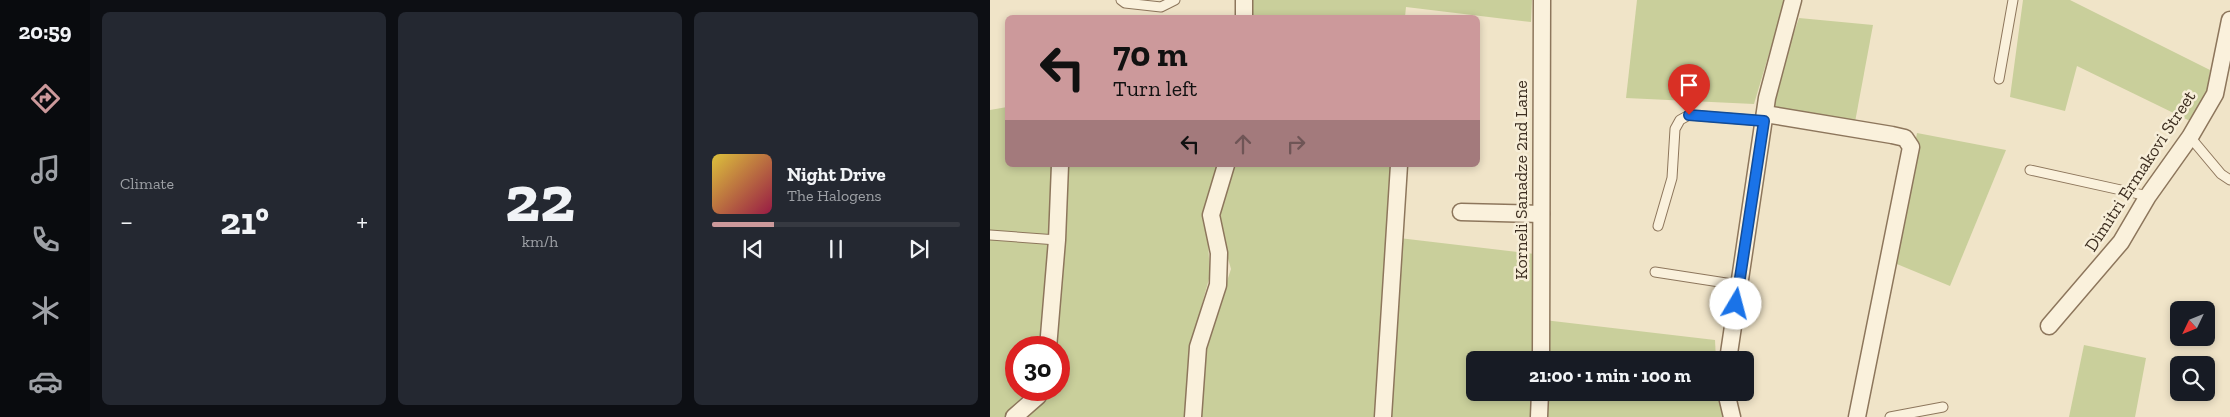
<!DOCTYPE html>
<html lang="en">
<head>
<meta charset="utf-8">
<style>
	body { margin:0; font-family:"Zilla Slab",serif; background:#242831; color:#f1f3f6; height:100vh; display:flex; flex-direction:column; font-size:19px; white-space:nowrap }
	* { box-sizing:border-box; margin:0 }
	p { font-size:16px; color:#9ea1a6 }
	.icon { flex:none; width:28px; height:28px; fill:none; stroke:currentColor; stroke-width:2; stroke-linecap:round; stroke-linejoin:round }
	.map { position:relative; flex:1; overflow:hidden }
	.panel { display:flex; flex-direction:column; gap:12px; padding:12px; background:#0d0f14; width:900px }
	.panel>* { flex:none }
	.banner { position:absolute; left:15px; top:15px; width:475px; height:152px; border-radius:8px; box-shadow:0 2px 8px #0003; background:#cc999b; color:#111; overflow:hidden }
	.needle { width:32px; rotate:227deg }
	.buttons { position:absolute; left:1180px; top:301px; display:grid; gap:10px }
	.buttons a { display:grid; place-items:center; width:45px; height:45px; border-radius:8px; background:#171b24; box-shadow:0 2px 8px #0003; font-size:25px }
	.speed { position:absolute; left:15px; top:336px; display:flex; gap:10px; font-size:25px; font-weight:700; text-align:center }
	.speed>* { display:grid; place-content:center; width:65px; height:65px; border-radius:50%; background:#171b24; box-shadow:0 2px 8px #0003; line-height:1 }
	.speed .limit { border:8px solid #d22; background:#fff; color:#111 }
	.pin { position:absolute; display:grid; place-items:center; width:42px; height:42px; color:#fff; margin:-51px -21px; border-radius:50% 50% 50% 0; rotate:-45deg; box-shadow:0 0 5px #0007 }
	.pin .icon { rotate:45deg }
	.me { position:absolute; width:55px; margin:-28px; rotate:8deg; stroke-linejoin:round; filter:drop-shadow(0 0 4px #0008) }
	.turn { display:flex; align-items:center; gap:18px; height:105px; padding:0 25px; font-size:22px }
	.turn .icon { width:65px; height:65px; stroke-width:2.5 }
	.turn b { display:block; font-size:35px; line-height:42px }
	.lanes { display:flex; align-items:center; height:48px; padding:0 25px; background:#0003; justify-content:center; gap:25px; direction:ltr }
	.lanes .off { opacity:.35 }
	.big { font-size:38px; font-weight:700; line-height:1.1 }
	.panel .widget { flex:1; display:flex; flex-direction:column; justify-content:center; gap:8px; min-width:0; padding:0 18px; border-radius:8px; background:#242831 }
	.panel .dial { align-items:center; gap:0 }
	.dial b { font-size:65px; line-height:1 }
	.song { display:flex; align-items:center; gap:15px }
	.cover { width:60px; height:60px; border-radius:8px; background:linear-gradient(135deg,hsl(50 70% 55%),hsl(340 70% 35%)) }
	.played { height:5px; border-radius:2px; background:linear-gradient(90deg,#cc999b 25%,#363941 25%) }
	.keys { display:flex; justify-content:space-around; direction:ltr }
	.heat { display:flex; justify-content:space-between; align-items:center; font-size:28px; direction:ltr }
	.panel .tiles { flex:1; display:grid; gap:12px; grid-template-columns:repeat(3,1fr) }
	.trip { position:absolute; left:476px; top:351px; width:288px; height:50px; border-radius:8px; background:#171b24; box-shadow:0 2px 8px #0003; font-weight:700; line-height:50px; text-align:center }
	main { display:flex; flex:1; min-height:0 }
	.tab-bar { display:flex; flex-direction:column; width:90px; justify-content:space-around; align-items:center; background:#090b0e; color:#9ea1a6 }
	.tab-bar .icon { width:35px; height:35px }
	.tab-bar .on { color:#cc999b }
	.tab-bar b { font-size:22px; color:#f1f3f6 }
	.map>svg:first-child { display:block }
	.green { fill:#c9cf9b; fill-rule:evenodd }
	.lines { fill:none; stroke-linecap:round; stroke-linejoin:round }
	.service-casing { stroke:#8d765c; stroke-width:11 }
	.minor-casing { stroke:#8d765c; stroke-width:19 }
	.service { stroke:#faf1dc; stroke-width:9 }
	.minor { stroke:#faf1dc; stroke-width:16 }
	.route-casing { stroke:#114b97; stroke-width:12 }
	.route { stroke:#1a73e8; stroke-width:9 }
	.labels { text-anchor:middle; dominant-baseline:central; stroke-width:5; stroke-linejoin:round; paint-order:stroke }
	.street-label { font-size:18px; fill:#3d2e20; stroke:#f7eed8 }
</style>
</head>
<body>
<main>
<nav class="tab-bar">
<b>20:59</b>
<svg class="icon on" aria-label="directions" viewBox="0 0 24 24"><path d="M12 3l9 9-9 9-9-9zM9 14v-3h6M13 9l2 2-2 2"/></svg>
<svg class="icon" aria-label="music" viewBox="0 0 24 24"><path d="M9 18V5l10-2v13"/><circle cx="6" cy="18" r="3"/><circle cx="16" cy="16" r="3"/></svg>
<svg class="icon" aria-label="phone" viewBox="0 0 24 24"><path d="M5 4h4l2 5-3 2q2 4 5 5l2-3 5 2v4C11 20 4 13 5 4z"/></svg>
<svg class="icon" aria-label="climate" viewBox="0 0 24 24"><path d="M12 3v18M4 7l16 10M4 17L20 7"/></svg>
<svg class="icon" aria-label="car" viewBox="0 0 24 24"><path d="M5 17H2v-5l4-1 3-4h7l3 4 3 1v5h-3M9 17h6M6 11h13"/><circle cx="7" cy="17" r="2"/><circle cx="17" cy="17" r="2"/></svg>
</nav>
<section class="panel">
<div class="tiles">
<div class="widget"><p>Climate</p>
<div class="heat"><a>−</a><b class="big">21°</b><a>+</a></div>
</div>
<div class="widget dial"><b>22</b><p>km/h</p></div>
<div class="widget">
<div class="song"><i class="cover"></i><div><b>Night Drive</b><p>The Halogens</p></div></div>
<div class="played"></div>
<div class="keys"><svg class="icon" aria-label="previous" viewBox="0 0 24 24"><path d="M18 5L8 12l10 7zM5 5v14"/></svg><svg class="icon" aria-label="pause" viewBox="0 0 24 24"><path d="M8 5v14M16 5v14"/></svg><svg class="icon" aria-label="next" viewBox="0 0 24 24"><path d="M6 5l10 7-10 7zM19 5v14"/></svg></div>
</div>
</div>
</section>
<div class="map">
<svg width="1240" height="417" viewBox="0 0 1240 417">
	<rect width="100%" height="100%" fill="#f0e4c8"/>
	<g class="green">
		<path d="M 258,0 L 542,0 L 541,22 L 416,7 L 415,17 L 259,17 Z"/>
		<path d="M 647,0 L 795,0 L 764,104 L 636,98 Z"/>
		<path d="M 1033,0 L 1080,0 L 1220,70 L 1217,93 L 1200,121 L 1087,66 L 1075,111 L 1020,97 Z"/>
		<path d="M 809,18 L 883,25 L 865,122 L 787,113 L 781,97 Z"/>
		<path d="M 17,107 L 18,165 L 228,165 L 216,210 L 220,275 L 200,348 L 195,417 L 0,417 L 0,110 ZM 26,348 L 69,348 L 69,390 L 26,390 Z"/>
		<path d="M 927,133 L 1016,150 L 960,286 L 902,262 Z"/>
		<path d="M 242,165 L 404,165 L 386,417 L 210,417 L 215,348 L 241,269 L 227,220 Z"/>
		<path d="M 409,238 L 545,254 L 542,360 L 485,360 L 485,392 L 541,393 L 540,417 L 398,417 Z"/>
		<path d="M 554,320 L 725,340 L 726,360 L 556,360 Z"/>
		<path d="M 1094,345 L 1156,358 L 1145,417 L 1079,417 Z"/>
		<path d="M 556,392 L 729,393 L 734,417 L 555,417 Z"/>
	</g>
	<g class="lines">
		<g class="service-casing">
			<g id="service">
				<path d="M 131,0 L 135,3 L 171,7 L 185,0"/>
				<path d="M 1009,79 L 1023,0"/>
				<path d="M 1200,137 L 1231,174 L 1240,180"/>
				<path d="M 1040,170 L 1158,196"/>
				<path d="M 668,226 L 682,178 L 685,129 L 690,120 L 699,115 L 774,121"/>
				<path d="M 0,235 L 67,240"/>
				<path d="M 665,272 L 749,285"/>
				<path d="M 900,417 L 953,407"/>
			</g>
		</g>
		<g class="minor-casing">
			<g id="minor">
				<path d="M 254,0 L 254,18"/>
				<path d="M 775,114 L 902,135 L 915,138 L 921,147 L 867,417"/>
				<path d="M 471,212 L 551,214"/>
				<path d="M 1059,326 L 1131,242 L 1158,196 L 1200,137 L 1225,94 L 1240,20"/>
				<path d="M 58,348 L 67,240 L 70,165"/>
				<path d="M 551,360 L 552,0"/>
				<path d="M 738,360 L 777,98 L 803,0"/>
				<path d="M 736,392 L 742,417"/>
				<path d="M 24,417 L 48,396 L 50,390"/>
				<path d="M 203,417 L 208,347 L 228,285 L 229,253 L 221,215 L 236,165"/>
				<path d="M 393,417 L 409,165"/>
				<path d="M 549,417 L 550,392"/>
			</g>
		</g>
		<use href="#service" class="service"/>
		<use href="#minor" class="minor"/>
	</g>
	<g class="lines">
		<g class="route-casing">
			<path id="route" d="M 699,115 L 774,121 L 746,304"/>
		</g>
		<use href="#route" class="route"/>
	</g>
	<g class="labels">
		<g class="street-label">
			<text transform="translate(1150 171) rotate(-57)">Dimitri Ermakovi Street</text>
			<text transform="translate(531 180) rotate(-90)">Korneli Sanadze 2nd Lane</text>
		</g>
	</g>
</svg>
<div class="buttons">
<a><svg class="needle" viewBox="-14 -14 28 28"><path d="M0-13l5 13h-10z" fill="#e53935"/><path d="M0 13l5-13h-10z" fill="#9ea1a6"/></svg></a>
<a><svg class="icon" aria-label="search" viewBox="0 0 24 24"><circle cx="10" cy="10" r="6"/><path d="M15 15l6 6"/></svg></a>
</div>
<div class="speed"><div class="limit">30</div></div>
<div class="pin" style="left:699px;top:115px;background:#d93025"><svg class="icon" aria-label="arrive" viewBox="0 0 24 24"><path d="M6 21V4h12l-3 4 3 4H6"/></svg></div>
<svg class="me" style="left:746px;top:304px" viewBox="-20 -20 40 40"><circle r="19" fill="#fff"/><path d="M0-13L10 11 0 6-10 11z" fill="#1a73e8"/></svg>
<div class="trip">21:00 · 1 min · 100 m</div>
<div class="banner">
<div class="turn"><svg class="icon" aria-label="left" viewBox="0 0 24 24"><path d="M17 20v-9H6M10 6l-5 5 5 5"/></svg><div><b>70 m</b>Turn left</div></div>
<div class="lanes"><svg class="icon" aria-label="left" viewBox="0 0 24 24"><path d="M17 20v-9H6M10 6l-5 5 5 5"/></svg><svg class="icon off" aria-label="ahead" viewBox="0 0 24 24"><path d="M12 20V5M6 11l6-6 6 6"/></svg><svg class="icon off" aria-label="right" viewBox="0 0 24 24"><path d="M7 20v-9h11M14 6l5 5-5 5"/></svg></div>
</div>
</div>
</main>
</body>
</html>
